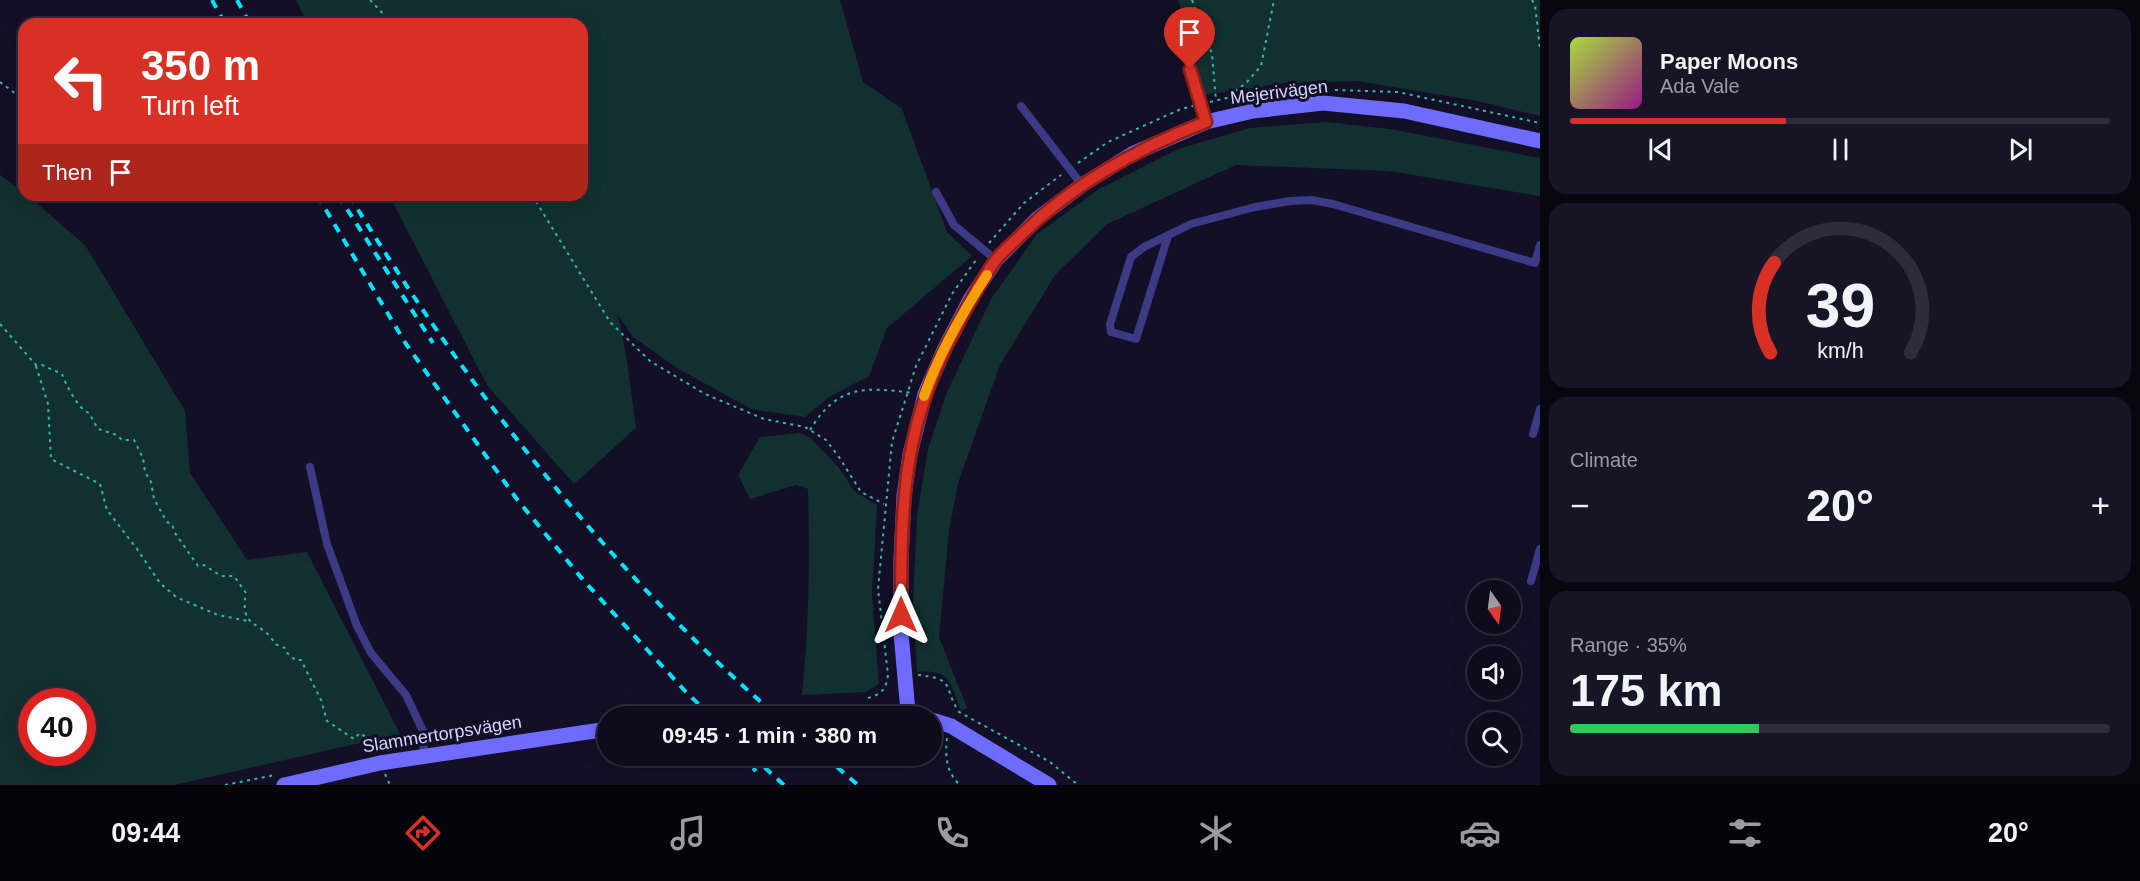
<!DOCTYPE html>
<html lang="en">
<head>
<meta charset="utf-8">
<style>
	body { margin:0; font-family:Arial,sans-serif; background:#171425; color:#f1f3f6; height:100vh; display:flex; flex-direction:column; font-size:22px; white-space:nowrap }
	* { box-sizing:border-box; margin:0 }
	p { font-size:20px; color:#9b9ba3 }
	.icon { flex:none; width:33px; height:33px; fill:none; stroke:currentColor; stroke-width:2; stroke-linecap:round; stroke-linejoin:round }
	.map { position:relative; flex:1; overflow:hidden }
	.side { display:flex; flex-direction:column; gap:9px; padding:9px; background:#08060f; width:600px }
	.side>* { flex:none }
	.top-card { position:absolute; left:18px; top:18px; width:570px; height:183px; border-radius:18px; box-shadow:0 3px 15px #0003,0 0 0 2px #2e2b3b; background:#d93025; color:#fff; overflow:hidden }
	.needle { width:39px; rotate:166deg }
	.fabs { position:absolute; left:1467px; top:580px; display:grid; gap:12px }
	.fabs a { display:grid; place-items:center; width:54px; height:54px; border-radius:50%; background:#0e0b1c; box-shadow:0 3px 15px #0003,0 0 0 2px #2e2b3b; font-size:30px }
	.speed { position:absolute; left:18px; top:688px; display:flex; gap:12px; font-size:30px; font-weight:700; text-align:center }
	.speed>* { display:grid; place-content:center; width:78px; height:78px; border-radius:50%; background:#0e0b1c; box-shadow:0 3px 15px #0003,0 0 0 2px #2e2b3b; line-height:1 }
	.speed .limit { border:9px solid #d22; background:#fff; color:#111 }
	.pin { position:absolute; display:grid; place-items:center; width:51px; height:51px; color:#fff; margin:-62px -26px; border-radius:50% 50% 50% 0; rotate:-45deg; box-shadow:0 0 6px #0007 }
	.pin .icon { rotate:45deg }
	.me { position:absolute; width:66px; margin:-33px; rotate:0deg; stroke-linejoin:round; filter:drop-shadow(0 0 4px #0008) }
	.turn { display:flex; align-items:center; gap:21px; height:126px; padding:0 24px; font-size:27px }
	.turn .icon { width:78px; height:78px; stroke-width:2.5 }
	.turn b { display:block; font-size:42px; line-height:51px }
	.then { display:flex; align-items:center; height:57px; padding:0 24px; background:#0003; gap:12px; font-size:22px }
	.big { font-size:45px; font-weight:700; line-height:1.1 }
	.side .card { flex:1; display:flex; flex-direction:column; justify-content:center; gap:9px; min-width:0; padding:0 21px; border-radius:18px; background:#171425 }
	.side .dial { align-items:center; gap:0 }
	.dial svg { height:156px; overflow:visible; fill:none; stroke:#2e2b3b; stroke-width:7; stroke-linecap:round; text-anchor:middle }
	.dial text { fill:#f1f3f6; stroke:none }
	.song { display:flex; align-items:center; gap:18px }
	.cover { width:72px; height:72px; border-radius:9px; background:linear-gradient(135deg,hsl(80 70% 55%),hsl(310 70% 35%)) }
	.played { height:6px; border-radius:3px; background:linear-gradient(90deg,#d93025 40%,#2e2b3b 40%) }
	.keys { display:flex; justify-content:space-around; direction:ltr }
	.heat { display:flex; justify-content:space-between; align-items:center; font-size:33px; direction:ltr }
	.charge { height:9px; border-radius:4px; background:linear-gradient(90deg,#34c759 35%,#2e2b3b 0) }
	.trip { position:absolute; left:597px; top:706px; width:345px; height:60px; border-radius:30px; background:#0e0b1c; box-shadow:0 3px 15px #0003,0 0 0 2px #2e2b3b; font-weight:700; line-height:60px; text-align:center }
	.tabs { display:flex; height:96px; justify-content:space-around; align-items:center; background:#06040b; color:#9b9ba3 }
	.tabs .icon { width:42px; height:42px }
	.tabs .on { color:#d93025 }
	.tabs b { font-size:27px; color:#f1f3f6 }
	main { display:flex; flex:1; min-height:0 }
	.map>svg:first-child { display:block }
	.green { fill:#12302f; fill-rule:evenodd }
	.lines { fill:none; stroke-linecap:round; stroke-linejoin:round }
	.path { stroke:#2fb8b0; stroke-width:2; stroke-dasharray:3 4.5; stroke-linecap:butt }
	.lane { stroke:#3d3a85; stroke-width:8 }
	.secondary { stroke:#6f6bff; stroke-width:15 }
	.rail { stroke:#00e5ff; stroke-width:4; stroke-dasharray:9 8; stroke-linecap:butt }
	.route-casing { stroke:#8d1f18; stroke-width:15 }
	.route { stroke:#d93025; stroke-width:10 }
	.slow { stroke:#f59e0b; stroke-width:10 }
	.labels { text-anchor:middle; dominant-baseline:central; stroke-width:6; stroke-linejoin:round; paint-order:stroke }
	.street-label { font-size:18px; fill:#d9d4ff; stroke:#130f26 }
</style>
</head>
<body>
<main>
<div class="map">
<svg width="1540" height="785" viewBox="0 0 1540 785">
	<rect width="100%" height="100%" fill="#130f26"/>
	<g class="green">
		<path d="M 296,0 L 840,0 L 863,82 L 902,109 L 947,232 L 972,256 L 887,328 L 869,376 L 829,397 L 805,417 L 751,409 L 677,368 L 633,337 L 618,315 L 627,361 L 636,428 L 574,484 L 487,385 L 389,195 L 582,195 L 582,24 L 308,24 Z"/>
		<path d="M 1178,0 L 1540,0 L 1540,116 L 1477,101 L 1357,81 L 1285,83 L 1203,95 Z"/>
		<path d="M 1327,122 L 1390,129 L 1540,158 L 1540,196 L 1389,171 L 1236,165 L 1107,224 L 1055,275 L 1000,365 L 958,483 L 949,531 L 939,637 L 967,708 L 961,711 C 950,683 951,669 917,672 L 913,602 L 917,516 L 928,449 L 947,392 L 991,299 L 1037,234 L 1099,189 L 1178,149 L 1250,128 Z"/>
		<path d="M 0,175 L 22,191 L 24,195 L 27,195 L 85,245 L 185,411 L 190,473 L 247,560 L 307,552 L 400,734 L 174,785 L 0,785 ZM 32,702 L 82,702 L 82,753 L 32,753 Z"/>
		<path d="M 800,433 L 812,439 L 840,469 L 854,491 L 877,505 L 872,595 L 879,684 L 866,692 L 802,695 C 809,627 810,558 808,489 L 796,485 L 750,499 L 738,475 L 760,437 Z"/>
	</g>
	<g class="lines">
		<g class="path">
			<path d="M 370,0 L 393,24"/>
			<path d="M 1192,0 L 1212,54 L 1216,101"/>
			<path d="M 1532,0 L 1535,5 L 1540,49"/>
			<path d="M 0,82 L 24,100"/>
			<path d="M 1335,90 L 1398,92 L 1540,123"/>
			<path d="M 1229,96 L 1246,83 L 1261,66 L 1274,0"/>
			<path d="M 1210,102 L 1227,98 L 1321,89"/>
			<path d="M 1078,163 L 1108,142 L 1181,109 L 1193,106"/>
			<path d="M 532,195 L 610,322 L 650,361 L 705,394 L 764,419 L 805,427 L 826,440 L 839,457 L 861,492 L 884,504"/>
			<path d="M 989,243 L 1024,203 L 1061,175"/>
			<path d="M 0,324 L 36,365 L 42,365 L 62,374 C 66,385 78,409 89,413 L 98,429 L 117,435 L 122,440 L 134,440 L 143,458 L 145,472 L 151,482 L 154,499 L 167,522 L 172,524 L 175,533 L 198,566 L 204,565 L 221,576 L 234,576 L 246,593 C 239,631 262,619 275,644 L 285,648 L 286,652 L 295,660 L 301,660 L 321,700 L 327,721 L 354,739 L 360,733 L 373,742 L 376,749"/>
			<path d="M 36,366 L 48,404 L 51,459 L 100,484 L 107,510 L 137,549 L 160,583 L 176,597 L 218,615 L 248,621"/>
			<path d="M 810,430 C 838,384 866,387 913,393"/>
			<path d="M 918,675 C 956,679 942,685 959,712 L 1050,762 L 1078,785"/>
			<path d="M 868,698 C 882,694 886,689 888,675 L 878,589 L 892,442 L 916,366 L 952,294 L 978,257"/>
			<path d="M 633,717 L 728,709"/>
			<path d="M 947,738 C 945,756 946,772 960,785"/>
			<path d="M 385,774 L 390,785"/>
			<path d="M 225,785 L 275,775"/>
		</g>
		<g class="lane">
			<path d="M 1180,33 L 1206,122"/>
			<path d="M 1021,106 L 1082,185"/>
			<path d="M 936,192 L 954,225 L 996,260"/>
			<path d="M 1168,236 L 1136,339 L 1111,332 L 1110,324 L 1131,257 L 1144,247 L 1191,224 L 1255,207 L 1290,201 L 1312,200 L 1333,204 L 1535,263 L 1540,245"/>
			<path d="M 1533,434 L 1540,409"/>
			<path d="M 310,467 L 327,544 L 357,626 L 371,653 L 406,695 L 423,731 L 424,756"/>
			<path d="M 1531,581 L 1540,549"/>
		</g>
		<g class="secondary">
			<path d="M 908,712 L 901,633 L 901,559 L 904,496 L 910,454 L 925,394 L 945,348 L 971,298 L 996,260 L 1037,219 L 1082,185 L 1132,154 L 1206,122 L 1253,111 L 1323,103 L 1404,111 L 1540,141"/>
			<path d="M 740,717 L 812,713 L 908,712 L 923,717"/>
			<path d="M 932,720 L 951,726 L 1049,785"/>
			<path d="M 284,785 L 380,763 L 608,729"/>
		</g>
		<g class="rail">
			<path d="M 212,0 L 225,24"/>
			<path d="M 237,0 L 250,24"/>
			<path d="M 317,195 L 406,344 L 516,498 L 584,581 L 686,692 L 712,717"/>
			<path d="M 338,195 L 433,343"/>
			<path d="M 349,195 C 466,387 607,569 778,717"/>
			<path d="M 741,756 L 756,771"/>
			<path d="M 752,756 L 784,785"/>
			<path d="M 824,756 L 858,785"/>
		</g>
	</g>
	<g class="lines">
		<g class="route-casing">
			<path id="route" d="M 901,615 C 901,561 901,508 910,456 C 918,410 934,368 956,328 C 968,305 980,282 995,261 C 1002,252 1012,244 1021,235 C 1073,184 1138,148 1206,122 L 1190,69"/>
		</g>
		<use href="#route" class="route"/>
		<path class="slow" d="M 924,396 C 939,354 962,313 987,275"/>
	</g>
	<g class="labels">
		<g class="street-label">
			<text transform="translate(1279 92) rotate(-7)">Mejerivägen</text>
			<text transform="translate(442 734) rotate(-9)">Slammertorpsvägen</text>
		</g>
	</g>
</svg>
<div class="fabs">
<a><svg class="needle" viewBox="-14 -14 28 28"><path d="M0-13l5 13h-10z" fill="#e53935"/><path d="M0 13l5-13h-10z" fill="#9b9ba3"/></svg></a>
<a><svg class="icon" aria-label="sound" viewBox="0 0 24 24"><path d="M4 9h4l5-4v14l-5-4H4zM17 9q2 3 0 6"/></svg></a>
<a><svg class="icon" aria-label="search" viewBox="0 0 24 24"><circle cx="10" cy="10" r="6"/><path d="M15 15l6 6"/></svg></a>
</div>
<div class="speed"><div class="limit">40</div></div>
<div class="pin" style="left:1190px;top:69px;background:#d93025"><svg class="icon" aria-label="arrive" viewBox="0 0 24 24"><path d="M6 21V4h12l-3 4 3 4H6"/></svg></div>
<svg class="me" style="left:901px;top:615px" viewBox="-20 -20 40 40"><path d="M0-17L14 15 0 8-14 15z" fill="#d93025" stroke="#fff" stroke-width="4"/></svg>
<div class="trip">09:45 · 1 min · 380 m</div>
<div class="top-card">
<div class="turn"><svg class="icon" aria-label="left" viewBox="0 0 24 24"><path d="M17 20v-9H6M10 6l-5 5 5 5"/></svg><div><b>350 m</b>Turn left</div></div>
<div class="then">Then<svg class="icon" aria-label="arrive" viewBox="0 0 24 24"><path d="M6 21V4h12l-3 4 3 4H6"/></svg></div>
</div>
</div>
<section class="side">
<div class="card">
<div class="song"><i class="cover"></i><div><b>Paper Moons</b><p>Ada Vale</p></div></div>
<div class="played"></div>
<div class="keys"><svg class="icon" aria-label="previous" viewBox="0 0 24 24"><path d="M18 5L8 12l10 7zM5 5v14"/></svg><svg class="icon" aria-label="pause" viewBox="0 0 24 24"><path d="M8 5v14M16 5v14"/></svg><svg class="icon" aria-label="next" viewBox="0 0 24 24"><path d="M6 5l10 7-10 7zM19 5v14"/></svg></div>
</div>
<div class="card dial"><svg viewBox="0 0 100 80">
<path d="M14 69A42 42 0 1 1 86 69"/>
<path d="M14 69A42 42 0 0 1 16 23" stroke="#d93025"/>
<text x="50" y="56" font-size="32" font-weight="700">39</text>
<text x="50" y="72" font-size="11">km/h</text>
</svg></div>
<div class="card"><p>Climate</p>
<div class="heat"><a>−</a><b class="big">20°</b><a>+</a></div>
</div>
<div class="card"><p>Range · 35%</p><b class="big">175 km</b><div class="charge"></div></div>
</section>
</main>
<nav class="tabs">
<b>09:44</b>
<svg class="icon on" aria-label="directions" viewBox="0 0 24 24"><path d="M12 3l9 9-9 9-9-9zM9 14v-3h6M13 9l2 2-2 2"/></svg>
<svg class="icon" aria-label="music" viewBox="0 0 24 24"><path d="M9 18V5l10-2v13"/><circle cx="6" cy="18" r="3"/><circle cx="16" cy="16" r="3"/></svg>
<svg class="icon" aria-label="phone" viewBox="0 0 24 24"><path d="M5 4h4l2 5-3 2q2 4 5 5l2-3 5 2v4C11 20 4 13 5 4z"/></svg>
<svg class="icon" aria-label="climate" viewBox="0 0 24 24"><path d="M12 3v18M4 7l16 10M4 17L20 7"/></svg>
<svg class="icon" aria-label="car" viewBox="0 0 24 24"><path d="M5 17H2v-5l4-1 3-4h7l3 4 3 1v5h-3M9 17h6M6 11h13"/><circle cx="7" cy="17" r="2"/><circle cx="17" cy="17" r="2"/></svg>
<svg class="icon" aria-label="filters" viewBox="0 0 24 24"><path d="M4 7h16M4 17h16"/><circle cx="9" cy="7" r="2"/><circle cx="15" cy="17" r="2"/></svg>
<b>20°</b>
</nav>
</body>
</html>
